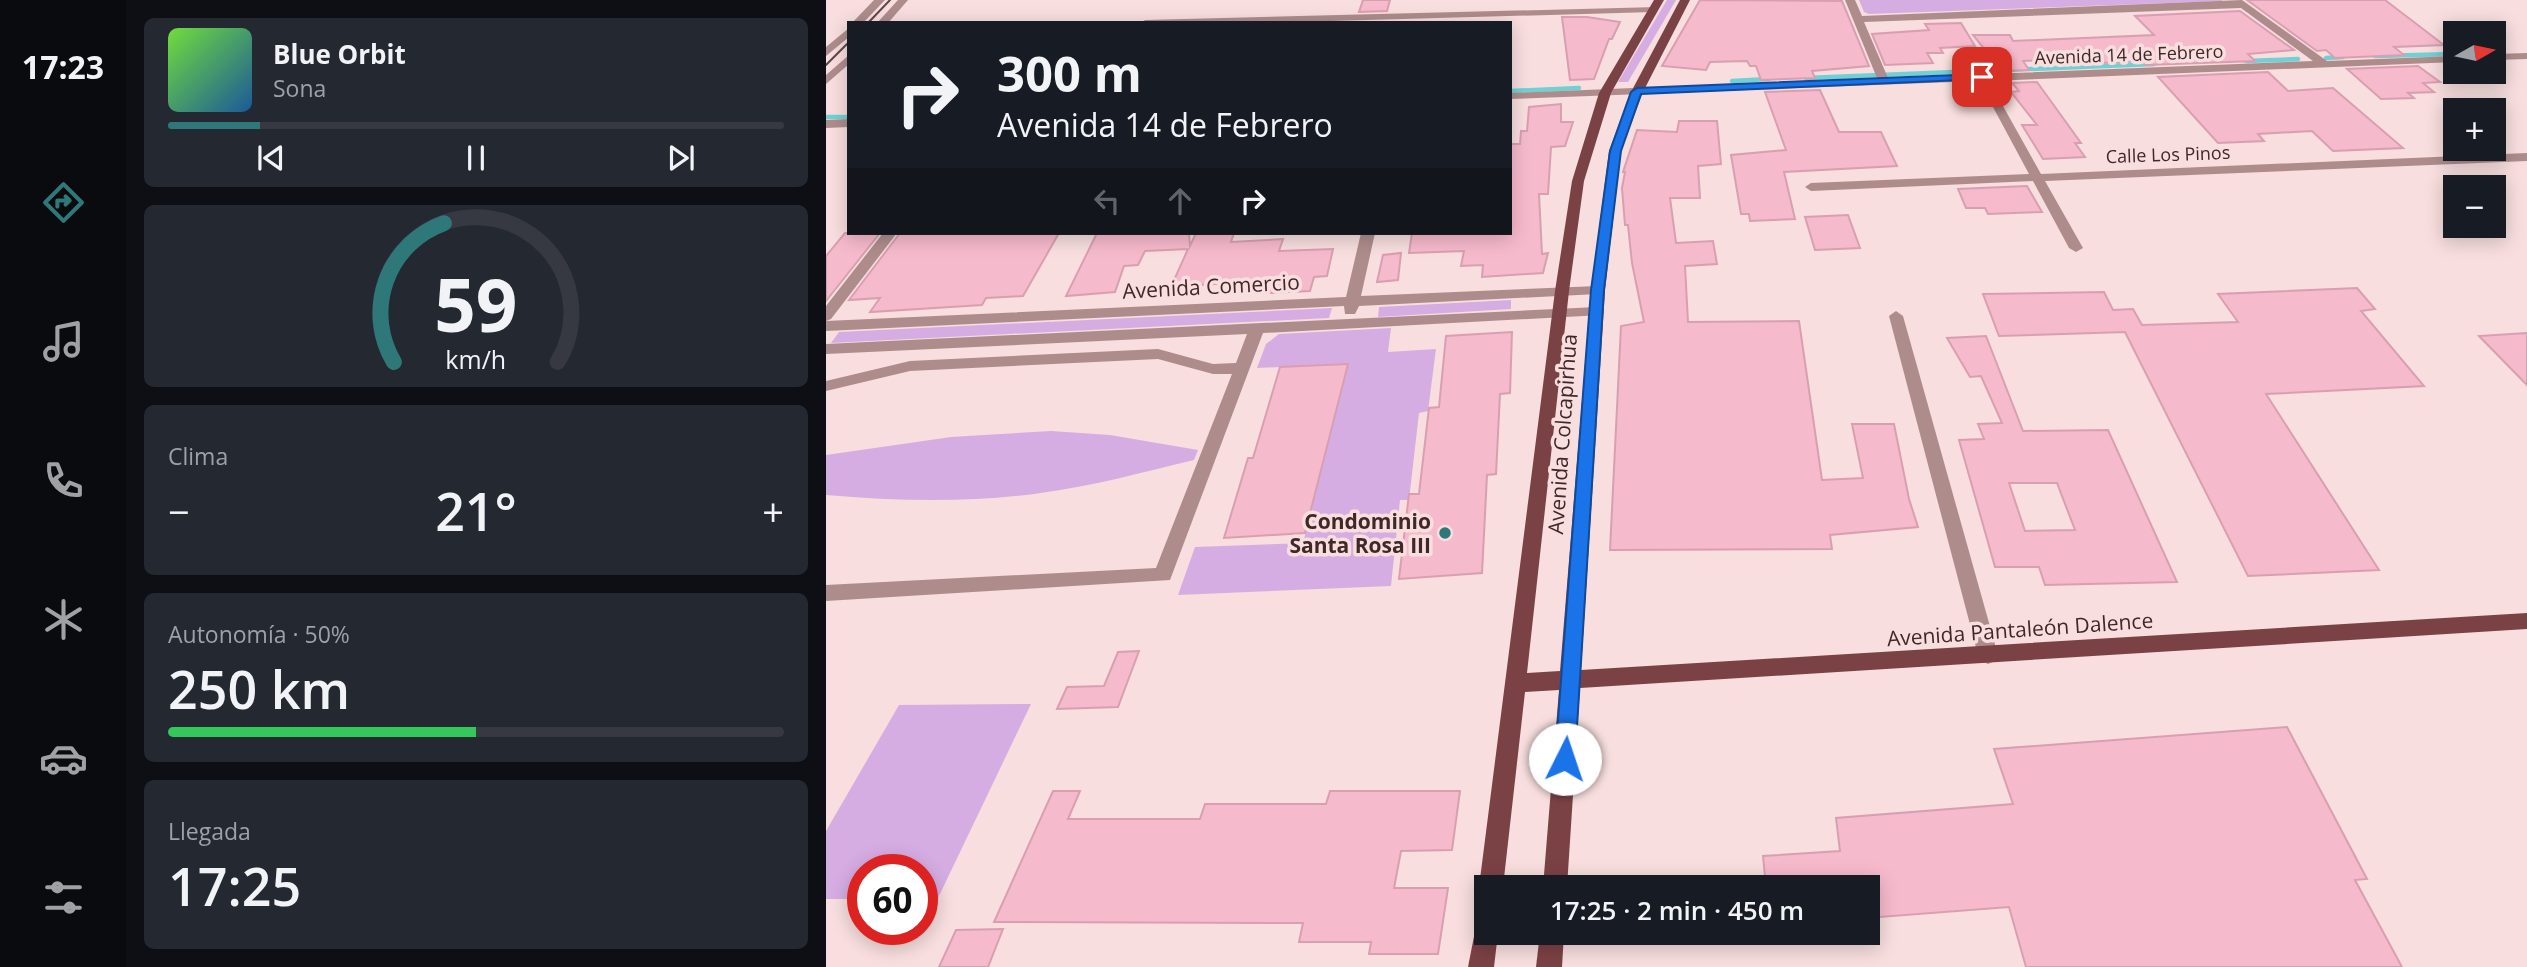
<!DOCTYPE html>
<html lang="es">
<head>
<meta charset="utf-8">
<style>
	body { margin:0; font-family:"Open Sans",sans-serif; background:#242831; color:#f1f3f6; height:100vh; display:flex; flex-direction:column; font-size:26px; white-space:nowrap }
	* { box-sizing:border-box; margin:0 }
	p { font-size:23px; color:#9ea1a6 }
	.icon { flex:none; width:38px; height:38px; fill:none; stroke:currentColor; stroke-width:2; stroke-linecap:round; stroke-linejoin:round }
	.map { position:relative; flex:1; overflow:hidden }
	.side { display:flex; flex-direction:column; gap:18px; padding:18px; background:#0d0f14; width:700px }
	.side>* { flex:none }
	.top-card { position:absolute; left:21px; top:21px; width:665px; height:214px; border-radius:0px; box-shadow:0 4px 18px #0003; background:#171b24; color:#f1f3f6; overflow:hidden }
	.needle { width:46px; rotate:81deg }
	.controls { position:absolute; left:1617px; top:21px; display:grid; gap:14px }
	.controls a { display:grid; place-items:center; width:63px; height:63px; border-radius:0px; background:#171b24; box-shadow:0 4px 18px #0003; font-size:35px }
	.speed { position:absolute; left:21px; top:854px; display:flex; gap:14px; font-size:35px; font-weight:700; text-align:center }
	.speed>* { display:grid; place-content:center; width:91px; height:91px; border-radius:50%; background:#171b24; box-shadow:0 4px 18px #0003; line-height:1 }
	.speed .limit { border:10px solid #d22; background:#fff; color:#111 }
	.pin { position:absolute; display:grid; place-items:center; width:60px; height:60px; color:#fff; margin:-30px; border-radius:14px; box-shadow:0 4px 10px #0006 }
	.me { position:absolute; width:77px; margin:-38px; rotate:4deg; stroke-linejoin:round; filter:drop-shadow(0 0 5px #0008) }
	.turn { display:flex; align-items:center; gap:24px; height:147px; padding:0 35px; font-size:32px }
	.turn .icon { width:91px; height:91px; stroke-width:2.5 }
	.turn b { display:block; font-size:49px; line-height:60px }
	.lanes { display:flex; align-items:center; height:66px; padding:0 35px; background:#0003; justify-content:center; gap:35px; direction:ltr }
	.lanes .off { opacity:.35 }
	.big { font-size:52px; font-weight:600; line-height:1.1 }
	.side .widget { flex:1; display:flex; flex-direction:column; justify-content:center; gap:10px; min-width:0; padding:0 24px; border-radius:10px; background:#242831 }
	.side .dial { align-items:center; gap:0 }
	.dial svg { height:182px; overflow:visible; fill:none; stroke:#363941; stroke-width:7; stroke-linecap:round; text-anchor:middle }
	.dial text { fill:#f1f3f6; stroke:none }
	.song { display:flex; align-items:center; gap:21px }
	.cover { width:84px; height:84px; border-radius:10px; background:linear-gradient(135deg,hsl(100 70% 55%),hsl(210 70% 35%)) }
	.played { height:7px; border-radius:4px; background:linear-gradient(90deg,#2e787a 15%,#363941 15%) }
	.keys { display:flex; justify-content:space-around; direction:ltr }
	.heat { display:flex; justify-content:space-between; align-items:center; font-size:38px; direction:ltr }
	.charge { height:10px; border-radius:5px; background:linear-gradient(90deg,#34c759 50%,#363941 0) }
	.trip { position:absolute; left:648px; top:875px; width:406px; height:70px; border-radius:0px; background:#171b24; box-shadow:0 4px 18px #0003; font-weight:600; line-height:70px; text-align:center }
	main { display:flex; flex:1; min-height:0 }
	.tabs { display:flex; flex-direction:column; width:126px; justify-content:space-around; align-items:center; background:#090b0e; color:#9ea1a6 }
	.tabs .icon { width:49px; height:49px }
	.tabs .current { color:#2e787a }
	.tabs b { font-size:32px; color:#f1f3f6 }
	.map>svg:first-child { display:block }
	.green { fill:#d6ade3 }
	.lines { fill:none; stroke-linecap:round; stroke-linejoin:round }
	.stream { stroke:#70d1d4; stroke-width:4.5 }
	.building { fill:#f6bacd; stroke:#d99fb1; stroke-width:2; fill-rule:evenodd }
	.minor { fill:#ae8c8c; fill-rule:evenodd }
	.major { fill:#7b4245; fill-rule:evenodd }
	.tram { stroke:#5f4647; stroke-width:2 }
	.route { fill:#1a73e8; stroke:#114b97; stroke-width:2 }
	.poi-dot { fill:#2e787a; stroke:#f8dede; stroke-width:2.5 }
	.labels { text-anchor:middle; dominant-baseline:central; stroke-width:7; stroke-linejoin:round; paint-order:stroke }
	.far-street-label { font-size:18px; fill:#402829; stroke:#f8dede }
	.street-label { font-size:21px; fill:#402829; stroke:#f8dede }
	.poi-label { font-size:21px; font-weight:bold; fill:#402829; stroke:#f8dede; text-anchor:end }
</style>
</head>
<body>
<main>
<nav class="tabs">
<b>17:23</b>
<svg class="icon current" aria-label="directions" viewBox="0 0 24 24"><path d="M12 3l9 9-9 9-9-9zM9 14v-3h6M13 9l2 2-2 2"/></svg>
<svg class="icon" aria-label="music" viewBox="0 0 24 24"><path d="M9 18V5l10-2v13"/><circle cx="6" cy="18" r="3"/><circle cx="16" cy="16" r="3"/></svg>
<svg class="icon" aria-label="phone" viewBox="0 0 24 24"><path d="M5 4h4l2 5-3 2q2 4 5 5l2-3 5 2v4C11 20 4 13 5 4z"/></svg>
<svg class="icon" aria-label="climate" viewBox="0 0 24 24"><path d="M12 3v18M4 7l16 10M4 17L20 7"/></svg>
<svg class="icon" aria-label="car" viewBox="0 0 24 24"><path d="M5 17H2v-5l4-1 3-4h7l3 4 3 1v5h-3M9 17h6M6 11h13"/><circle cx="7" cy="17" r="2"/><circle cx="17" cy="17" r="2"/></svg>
<svg class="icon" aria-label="filters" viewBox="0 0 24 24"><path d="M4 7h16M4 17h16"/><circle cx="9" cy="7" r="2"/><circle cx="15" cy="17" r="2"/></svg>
</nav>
<section class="side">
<div class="widget">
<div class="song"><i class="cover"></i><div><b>Blue Orbit</b><p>Sona</p></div></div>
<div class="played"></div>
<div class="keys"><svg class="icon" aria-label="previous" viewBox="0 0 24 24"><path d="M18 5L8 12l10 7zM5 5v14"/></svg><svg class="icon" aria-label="pause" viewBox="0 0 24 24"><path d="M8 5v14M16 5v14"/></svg><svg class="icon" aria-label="next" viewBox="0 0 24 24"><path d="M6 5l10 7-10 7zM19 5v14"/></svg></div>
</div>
<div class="widget dial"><svg viewBox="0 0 100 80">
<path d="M14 69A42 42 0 1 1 86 69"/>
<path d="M14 69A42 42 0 0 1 36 8" stroke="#2e787a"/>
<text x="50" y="56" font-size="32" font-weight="700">59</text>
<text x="50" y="72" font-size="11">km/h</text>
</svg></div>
<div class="widget"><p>Clima</p>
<div class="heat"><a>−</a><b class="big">21°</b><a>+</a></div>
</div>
<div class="widget"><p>Autonomía · 50%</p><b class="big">250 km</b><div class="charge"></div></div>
<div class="widget"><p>Llegada</p><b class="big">17:25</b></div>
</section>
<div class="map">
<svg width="1701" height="967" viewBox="0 0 1701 967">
	<rect width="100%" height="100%" fill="#f8dede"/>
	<g class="green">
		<path d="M 841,0 L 850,0 L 802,82 L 792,82 Z"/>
		<path d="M 1033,0 L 1396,0 L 1396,1 L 1043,14 L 1038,12 Z"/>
		<path d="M 685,300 L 685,309 L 552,317 L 553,307 Z"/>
		<path d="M 506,308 L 503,318 L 5,343 L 13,332 Z"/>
		<path d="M 565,328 L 562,352 L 610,349 L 602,411 L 593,413 L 583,500 L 574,500 L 565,586 L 352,595 L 369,547 L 477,543 L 522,364 L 431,368 L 440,344 L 453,334 Z"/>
		<path d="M 225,431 L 284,435 L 372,450 L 368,460 C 318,472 267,486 215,493 C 145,503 70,501 0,495 L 0,455 L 125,437 Z"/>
		<path d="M 205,704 L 112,898 L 96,898 L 96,870 L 37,870 L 37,899 L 0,899 L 0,831 L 73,705 Z"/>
	</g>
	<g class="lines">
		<g class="stream">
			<path d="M 1668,52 L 1671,52"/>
			<path d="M 1549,56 L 1629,54"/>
			<path d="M 1500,58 L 1517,57"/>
			<path d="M 1420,61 L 1472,59"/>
			<path d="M 980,78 L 1328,64"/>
			<path d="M 906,81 L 943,79"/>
			<path d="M 684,91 L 753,88"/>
			<path d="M 0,117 L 23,117"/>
		</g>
	</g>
	<g class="building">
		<path d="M 537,0 L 564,0 L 561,11 L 533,12 Z"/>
		<path d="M 874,0 L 1016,1 L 1043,66 L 986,71 L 989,78 L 935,80 L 930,66 L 924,66 L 921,61 L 884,62 L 880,70 L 836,66 Z"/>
		<path d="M 1421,0 L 1559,0 L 1618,45 L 1568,47 L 1578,55 L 1509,58 L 1500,50 L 1491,51 Z"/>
		<path d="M 1414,11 L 1468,50 L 1422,54 L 1429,61 L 1320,65 L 1316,61 L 1276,63 L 1273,59 L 1260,58 L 1197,61 L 1203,70 L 1176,71 L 1147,35 L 1184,35 L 1187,41 L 1328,35 L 1309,16 Z"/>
		<path d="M 736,17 L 761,17 L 794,22 L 786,39 L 783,39 L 768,79 L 744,80 Z"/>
		<path d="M 1135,23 L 1149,46 L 1114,48 L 1117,53 L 1101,53 L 1107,63 L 1059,65 L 1046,34 L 1103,30 L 1099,24 Z"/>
		<path d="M 1592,66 L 1614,82 L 1597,83 L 1608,92 L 1582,93 L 1588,98 L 1555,99 L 1521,69 Z"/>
		<path d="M 1442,72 L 1462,91 L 1507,88 L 1577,148 L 1507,151 L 1486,131 L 1432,134 L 1438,141 L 1392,143 L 1332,77 Z"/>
		<path d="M 1211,82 L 1255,143 L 1249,143 L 1259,157 L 1217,159 L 1196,125 L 1211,125 L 1185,92 L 1193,91 L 1186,83 Z"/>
		<path d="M 994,90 L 1013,132 L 1055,132 L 1071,166 L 958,172 L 969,219 L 924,221 L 923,214 L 915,214 L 905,155 L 960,150 L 939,92 Z"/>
		<path d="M 735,104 L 735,122 L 747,122 L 739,146 L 725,147 L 722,194 L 713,194 L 716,254 L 722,253 L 717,273 L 656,277 L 657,265 L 635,266 L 638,251 L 583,253 L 586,233 L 684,233 L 684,144 L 694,144 L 695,131 L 701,131 L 703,107 Z"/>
		<path d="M 853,121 L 891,121 L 895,164 L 872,166 L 874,198 L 844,198 L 850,243 L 887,241 L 891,264 L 859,266 L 862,322 L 973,321 L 996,480 L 1037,478 L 1026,424 L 1068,424 L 1083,499 L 1092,527 L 1004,535 L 1006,549 L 784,550 L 795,326 L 818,322 L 806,263 L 802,225 L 799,225 L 796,188 L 799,172 L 797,172 L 811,130 L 851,132 Z"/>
		<path d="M 1201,186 L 1216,212 L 1162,214 L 1159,208 L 1140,208 L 1132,189 Z"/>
		<path d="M 1022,215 L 1034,248 L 989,250 L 979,217 Z"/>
		<path d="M 19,233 L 54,233 L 0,301 L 0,256 Z"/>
		<path d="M 74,233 L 233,233 L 197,296 L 160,298 L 156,305 L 44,312 L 54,298 L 23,300 Z"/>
		<path d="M 271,233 L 363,233 L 364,246 L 370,233 L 408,233 L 405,242 L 457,239 L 453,251 L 507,249 L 501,276 L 488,277 L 484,291 L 443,293 L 447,280 L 373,285 L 369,296 L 340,298 L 362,249 L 319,251 L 312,265 L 298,266 L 289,292 L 240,296 Z"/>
		<path d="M 575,253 L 572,280 L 551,282 L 557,255 Z"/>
		<path d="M 1531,288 L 1549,309 L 1535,311 L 1598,386 L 1440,394 L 1553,570 L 1422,576 L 1299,332 L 1173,336 L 1157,294 L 1278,292 L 1287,310 L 1307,309 L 1316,325 L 1412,322 L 1392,294 Z"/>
		<path d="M 686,332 L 684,393 L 674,394 L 670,474 L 661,475 L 656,573 L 573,579 L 583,494 L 593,494 L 603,408 L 613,407 L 620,336 Z"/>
		<path d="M 1701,333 L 1701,385 L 1653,336 Z"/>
		<path d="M 1160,336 L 1197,431 L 1282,430 L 1351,582 L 1219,585 L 1213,567 L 1169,567 L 1133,440 L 1158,439 L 1152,424 L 1176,423 L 1155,376 L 1144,377 L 1121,338 ZM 1183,483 L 1231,483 L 1249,530 L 1199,531 Z"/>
		<path d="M 522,364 L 479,533 L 398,538 L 422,458 L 427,458 L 454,367 Z"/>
		<path d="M 313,651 L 292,707 L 231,709 L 241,687 L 278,686 L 292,652 Z"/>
		<path d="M 1461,727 L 1541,879 L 1529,880 L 1576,967 L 1200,967 L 1183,907 L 1041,918 L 1041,887 L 940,887 L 937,856 L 1014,851 L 1010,818 L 1187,804 L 1168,749 Z"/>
		<path d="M 227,791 L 254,791 L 242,819 L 374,819 L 379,804 L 500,804 L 504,791 L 634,791 L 626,850 L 575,851 L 568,888 L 622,888 L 612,954 L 543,954 L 545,942 L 473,942 L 477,923 L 168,922 Z"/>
		<path d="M 177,929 L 162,967 L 113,967 L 130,930 Z"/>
	</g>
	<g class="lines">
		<g class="minor">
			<path d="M 48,0 L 59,0 L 37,23 L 26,23 Z"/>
			<path d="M 72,0 L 82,0 L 62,23 L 51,23 Z"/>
			<path d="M 1019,0 L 1029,0 L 1036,16 L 1416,0 L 1501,61 L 1629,56 L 1629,62 L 1163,81 L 1215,174 L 1701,153 L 1701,161 L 1219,181 L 1257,248 L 1250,252 L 1243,248 L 1207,181 L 985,191 L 979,187 L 985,183 L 1203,174 L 1153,81 L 684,99 L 684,93 L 1051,78 ZM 1415,8 L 1487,61 L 1062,78 L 1038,22 Z"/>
			<path d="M 831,7 L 832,9 L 827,12 L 438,23 L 314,23 L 319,20 Z"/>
			<path d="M 23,28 L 23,37 L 0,56 L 0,47 Z"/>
			<path d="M 1701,53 L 1701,59 L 1668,60 L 1668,54 Z"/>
			<path d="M 23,55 L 23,64 L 0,84 L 0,75 Z"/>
			<path d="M 23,119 L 23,127 L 0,128 L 0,120 Z"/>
			<path d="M 57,233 L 71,233 L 5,319 L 0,321 L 0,306 Z"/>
			<path d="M 535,233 L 549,233 L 535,296 L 772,286 L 779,290 L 772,294 L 533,306 L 529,314 L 519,314 L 518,306 L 0,331 L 0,321 L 520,297 Z"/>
			<path d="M 771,307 L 776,309 L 778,312 L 776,315 L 437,333 L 344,580 L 0,601 L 0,585 L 330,568 L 406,374 L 387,374 L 332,359 L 84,371 L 0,391 L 0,381 L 84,361 L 332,349 L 387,364 L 410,363 L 421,334 L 0,354 L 0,344 Z"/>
			<path d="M 1070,311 L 1077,316 L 1172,655 L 1169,661 L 1162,664 L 1155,661 L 1152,655 L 1063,316 Z"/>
		</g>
		<g class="major">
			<path d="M 828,0 L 838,0 L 785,93 L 758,181 L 743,291 L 701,673 L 734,671 L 765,290 L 783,151 L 805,92 L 854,0 L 864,0 L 817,92 L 795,151 L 779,290 L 755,670 L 1701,613 L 1701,629 L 754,688 L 741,887 L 717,887 L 733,690 L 699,692 L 677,887 L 660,887 L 660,897 L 657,895 L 653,887 L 729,291 L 746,181 L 773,93 Z"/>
			<path d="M 660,918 L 660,933 L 672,933 L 668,967 L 642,967 L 651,921 Z"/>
			<path d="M 714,933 L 738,933 L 736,967 L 710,967 Z"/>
		</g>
		<g class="tram">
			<path d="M 42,23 L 64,0"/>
			<path d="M 0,65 L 23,42"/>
		</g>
	</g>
	<path class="route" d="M 1156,74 L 1161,77 L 1159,79 L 815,94 L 795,151 L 778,290 L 749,759 L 746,765 L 739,768 L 732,765 L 729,759 L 765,290 L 784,151 L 805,92 L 811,88 Z"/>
	<circle class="poi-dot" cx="619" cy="533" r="7"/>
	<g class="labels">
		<g class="far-street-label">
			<text transform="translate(1303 54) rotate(-2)">Avenida 14 de Febrero</text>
			<text transform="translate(1342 154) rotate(-2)">Calle Los Pinos</text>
		</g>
		<g class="street-label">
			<text transform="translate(385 286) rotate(-3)">Avenida Comercio</text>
			<text transform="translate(736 434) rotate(-86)">Avenida Colcapirhua</text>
			<text transform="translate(1194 629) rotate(-4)">Avenida Pantaleón Dalence</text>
		</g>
		<g class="poi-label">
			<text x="605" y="521">Condominio<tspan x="605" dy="24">Santa Rosa III</tspan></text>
		</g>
	</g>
</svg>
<div class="controls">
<a><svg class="needle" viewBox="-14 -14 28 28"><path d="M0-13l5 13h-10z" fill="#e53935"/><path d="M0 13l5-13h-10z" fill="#9ea1a6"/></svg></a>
<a>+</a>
<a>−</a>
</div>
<div class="speed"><div class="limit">60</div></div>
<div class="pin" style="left:1156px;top:77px;background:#d93025"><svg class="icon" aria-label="arrive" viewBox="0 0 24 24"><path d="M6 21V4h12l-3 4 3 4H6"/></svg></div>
<svg class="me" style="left:739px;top:759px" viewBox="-20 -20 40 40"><circle r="19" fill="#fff"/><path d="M0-13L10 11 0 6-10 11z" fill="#1a73e8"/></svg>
<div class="trip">17:25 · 2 min · 450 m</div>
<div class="top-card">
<div class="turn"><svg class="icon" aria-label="right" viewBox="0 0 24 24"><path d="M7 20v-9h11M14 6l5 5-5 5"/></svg><div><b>300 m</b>Avenida 14 de Febrero</div></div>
<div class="lanes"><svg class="icon off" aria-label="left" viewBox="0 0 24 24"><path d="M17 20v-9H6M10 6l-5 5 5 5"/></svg><svg class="icon off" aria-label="ahead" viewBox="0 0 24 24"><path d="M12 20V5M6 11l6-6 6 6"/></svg><svg class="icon" aria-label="right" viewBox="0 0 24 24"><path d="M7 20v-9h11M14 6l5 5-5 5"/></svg></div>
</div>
</div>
</main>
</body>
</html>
